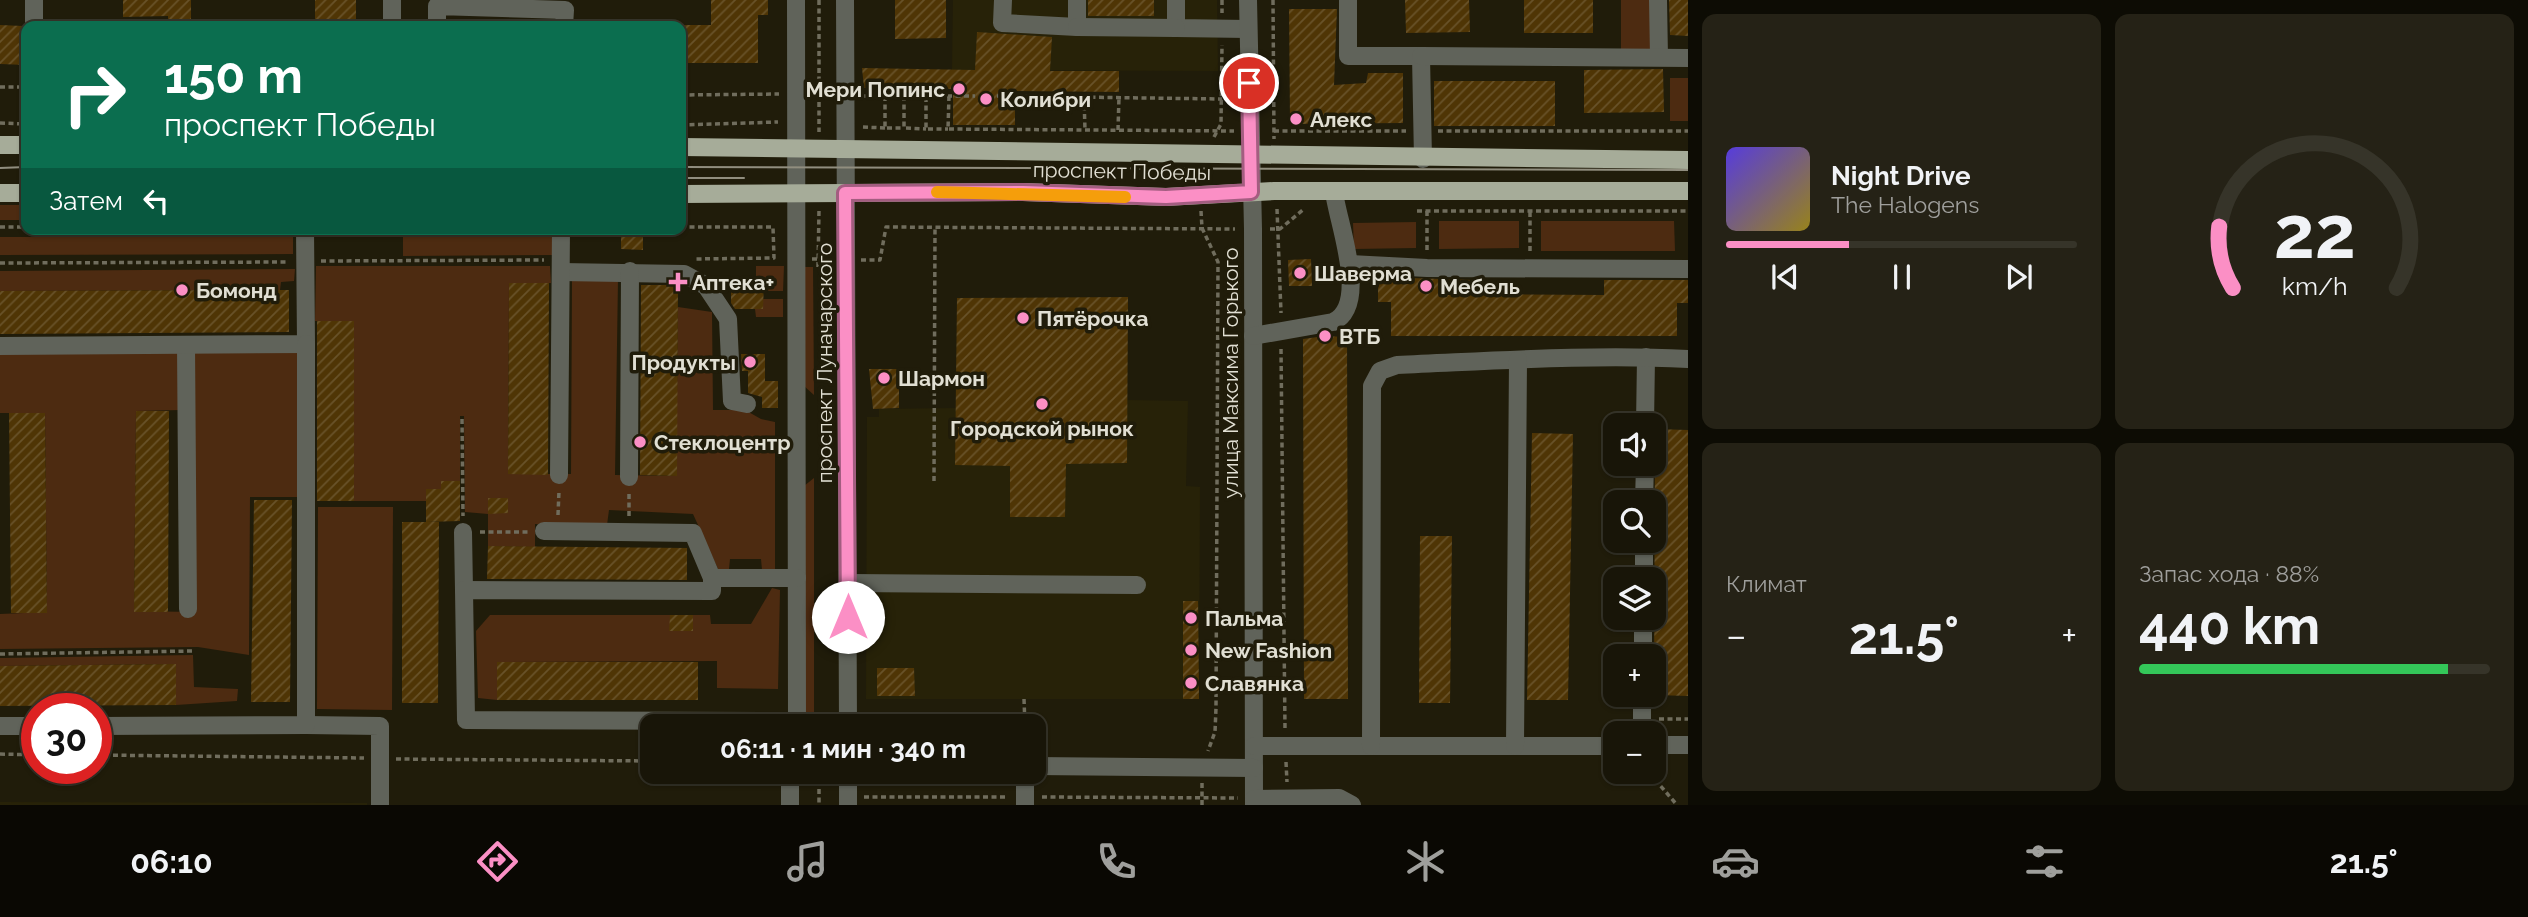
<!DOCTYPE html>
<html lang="ru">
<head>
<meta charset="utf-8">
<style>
	body { margin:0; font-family:Raleway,sans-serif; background:#252216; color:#f1f3f6; height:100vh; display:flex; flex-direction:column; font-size:26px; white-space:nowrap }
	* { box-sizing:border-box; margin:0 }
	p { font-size:23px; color:#9f9f9c }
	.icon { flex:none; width:38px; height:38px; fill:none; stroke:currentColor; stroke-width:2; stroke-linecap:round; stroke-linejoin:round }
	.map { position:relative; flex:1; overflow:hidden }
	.drawer { display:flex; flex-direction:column; gap:14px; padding:14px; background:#0d0c04; width:840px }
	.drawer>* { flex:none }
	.guide { position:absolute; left:21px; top:21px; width:665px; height:214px; border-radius:14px; box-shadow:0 2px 5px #0004,0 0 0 2px #363429; background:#0b6e4f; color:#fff; overflow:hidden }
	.buttons { position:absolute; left:1603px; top:413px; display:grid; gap:14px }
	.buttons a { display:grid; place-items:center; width:63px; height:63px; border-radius:14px; background:#181508; box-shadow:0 2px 5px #0004,0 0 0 2px #363429; font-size:35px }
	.speed { position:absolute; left:21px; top:693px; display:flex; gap:14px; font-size:35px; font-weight:700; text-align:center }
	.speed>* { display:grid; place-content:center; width:91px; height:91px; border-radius:50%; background:#181508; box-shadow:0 2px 5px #0004,0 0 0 2px #363429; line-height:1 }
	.speed .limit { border:10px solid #d22; background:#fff; color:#111 }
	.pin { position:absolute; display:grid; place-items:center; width:60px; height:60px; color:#fff; margin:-30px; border:4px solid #fff; border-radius:50%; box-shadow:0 2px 7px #0007 }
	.me { position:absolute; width:77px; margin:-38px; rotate:0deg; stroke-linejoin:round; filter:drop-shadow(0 0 5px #0008) }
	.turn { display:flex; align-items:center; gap:24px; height:147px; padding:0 28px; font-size:32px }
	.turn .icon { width:91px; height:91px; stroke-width:2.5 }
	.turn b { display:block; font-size:49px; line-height:60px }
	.then { display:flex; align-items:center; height:66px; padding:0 28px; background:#0003; gap:14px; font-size:26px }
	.big { font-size:52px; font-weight:700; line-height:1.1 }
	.drawer .tile { flex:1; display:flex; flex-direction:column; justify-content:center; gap:10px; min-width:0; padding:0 24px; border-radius:14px; background:#252216 }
	.drawer .dial { align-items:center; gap:0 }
	.dial svg { height:182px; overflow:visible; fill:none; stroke:#363429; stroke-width:7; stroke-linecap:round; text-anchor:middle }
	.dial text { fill:#f1f3f6; stroke:none }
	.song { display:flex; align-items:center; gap:21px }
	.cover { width:84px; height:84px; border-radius:10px; background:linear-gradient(135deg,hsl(250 70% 55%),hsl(50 70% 35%)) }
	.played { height:7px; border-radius:4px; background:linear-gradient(90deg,#fb8fc5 35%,#363429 35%) }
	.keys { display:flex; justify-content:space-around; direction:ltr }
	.heat { display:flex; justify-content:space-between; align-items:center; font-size:38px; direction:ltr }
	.charge { height:10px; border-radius:5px; background:linear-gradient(90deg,#34c759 88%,#363429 0) }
	.drawer .tiles { flex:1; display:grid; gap:14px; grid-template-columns:repeat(2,1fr) }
	.trip { position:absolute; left:640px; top:714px; width:406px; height:70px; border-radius:14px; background:#181508; box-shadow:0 2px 5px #0004,0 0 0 2px #363429; font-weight:700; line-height:70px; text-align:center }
	.dock { display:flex; height:112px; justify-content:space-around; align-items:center; background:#0a0803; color:#9f9f9c }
	.dock .icon { width:49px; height:49px }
	.dock .current { color:#fb8fc5 }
	.dock b { font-size:32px; color:#f1f3f6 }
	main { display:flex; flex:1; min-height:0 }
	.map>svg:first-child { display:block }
	.built { fill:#272208 }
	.grass { fill:#4d2b11; fill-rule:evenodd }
	.building { fill:url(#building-hatch) }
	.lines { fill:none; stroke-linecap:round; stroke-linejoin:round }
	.path { stroke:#706d5d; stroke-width:3.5; stroke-dasharray:5 3.5; stroke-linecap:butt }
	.minor { stroke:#60635a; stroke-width:18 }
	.major { stroke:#a6ac99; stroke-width:18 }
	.tram { stroke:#918e7f; stroke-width:2 }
	.route-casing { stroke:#a35d80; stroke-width:18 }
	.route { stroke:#fb8fc5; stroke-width:12 }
	.slow { stroke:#f59e0b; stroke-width:12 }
	.poi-dot { fill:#fb8fc5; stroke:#201c0a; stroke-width:2.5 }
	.labels { text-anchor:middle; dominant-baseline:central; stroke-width:7; stroke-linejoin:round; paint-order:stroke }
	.poi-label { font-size:21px; font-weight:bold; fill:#e1dfd3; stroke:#201c0a; text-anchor:start }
	.street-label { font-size:21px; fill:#e1dfd3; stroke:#201c0a }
</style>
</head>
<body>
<main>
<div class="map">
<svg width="1688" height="805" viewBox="0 0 1688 805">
	<defs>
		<pattern id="building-hatch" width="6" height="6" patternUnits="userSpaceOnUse" patternTransform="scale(1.75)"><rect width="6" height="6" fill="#4f3505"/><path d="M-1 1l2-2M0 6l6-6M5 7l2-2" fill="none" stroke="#685229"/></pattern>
	</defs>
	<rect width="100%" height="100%" fill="#201c0a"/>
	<g class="built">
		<path d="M 953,0 L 1217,0 L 1218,71 L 952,70 Z"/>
		<path d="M 1127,400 L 1188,401 L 1186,486 L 1200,487 L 1199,699 L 866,699 L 867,417 L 879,417 L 879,409 L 956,408 L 955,464 L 1010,466 L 1010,517 L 1064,517 L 1066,464 L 1127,463 Z"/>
		<path d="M 0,802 L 367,803 L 367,805 L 0,805 Z"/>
	</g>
	<g class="grass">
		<path d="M 1621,0 L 1650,0 L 1651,50 L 1621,50 Z"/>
		<rect x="1670" y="78" width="18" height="43"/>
		<rect x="0" y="205" width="26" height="15"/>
		<path d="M 1439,221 L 1519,221 L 1519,248 L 1439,249 Z"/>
		<path d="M 1541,221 L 1674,221 L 1675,251 L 1541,251 Z"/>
		<path d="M 1416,222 L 1416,248 L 1354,249 L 1353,223 Z"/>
		<path d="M 403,234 L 555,234 L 555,255 L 403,256 Z"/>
		<path d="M 0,237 L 293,237 L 293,254 L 0,255 Z"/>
		<path d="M 316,266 L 550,266 L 551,283 L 509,283 L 508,474 L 571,474 L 572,278 L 618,280 L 615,475 L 676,476 L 678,307 L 712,312 L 713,410 L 745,410 L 761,419 L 775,422 L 775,570 L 762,570 L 761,559 L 730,559 L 729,569 L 718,569 L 693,514 L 609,510 L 607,525 L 535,524 L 535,547 L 488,546 L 488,514 L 465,512 L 464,416 L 460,416 L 460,481 L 442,481 L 441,489 L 427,489 L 426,501 L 354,501 L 354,321 L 315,321 ZM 488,498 L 508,498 L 508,513 L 488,513 Z"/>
		<path d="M 756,266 L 784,266 L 783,291 L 763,291 L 763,283 L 756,282 Z"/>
		<path d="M 804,267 L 813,267 L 814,395 L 804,386 Z"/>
		<path d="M 295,269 L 294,281 L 281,282 L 280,290 L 0,291 L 0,271 Z"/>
		<path d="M 763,299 L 783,299 L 783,317 L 756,317 L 755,309 Z"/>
		<path d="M 302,348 L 301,497 L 250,497 L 249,655 L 198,647 L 0,649 L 0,614 L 47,612 L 45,413 L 0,413 L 0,353 L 180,352 L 181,410 L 136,411 L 134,611 L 193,612 L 191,351 Z"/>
		<path d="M 814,478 L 814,724 L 804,713 L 804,486 Z"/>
		<path d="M 318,507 L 393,507 L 392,710 L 317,709 Z"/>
		<path d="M 772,588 L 780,590 L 778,689 L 717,688 L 717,661 L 497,662 L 497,700 L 478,698 L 476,631 L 490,615 L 670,615 L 670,631 L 693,631 L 693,615 L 710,615 L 711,624 L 751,624 Z"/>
		<path d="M 193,655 L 194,687 L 238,689 L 237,701 L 176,705 L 176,664 L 0,666 L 0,658 Z"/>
	</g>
	<g class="building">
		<path d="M 123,0 L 191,0 L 191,26 L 168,26 L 168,16 L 123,17 Z"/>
		<rect x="315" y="0" width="41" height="26"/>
		<path d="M 711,0 L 768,0 L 768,15 L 758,15 L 758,63 L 681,63 L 681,25 L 711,25 Z"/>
		<path d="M 895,0 L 946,0 L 946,38 L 895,39 Z"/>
		<rect x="1088" y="0" width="66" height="16"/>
		<path d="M 1405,0 L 1469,0 L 1470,32 L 1406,33 Z"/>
		<rect x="1524" y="0" width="69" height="33"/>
		<path d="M 1669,0 L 1688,0 L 1688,36 L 1670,35 Z"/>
		<path d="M 1289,9 L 1337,9 L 1334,85 L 1366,83 L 1368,73 L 1403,73 L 1403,123 L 1290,124 Z"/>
		<path d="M 0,25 L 23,26 L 26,34 L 26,65 L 0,64 Z"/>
		<path d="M 977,32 L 1052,37 L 1050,71 L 1119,71 L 1119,92 L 1015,91 L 1015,125 L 953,125 L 953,89 L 864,88 L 862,68 L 975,70 Z"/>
		<path d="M 1663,69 L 1664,112 L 1584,113 L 1584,70 Z"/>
		<rect x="1434" y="81" width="121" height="45"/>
		<path d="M 621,233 L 643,233 L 643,250 L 621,249 Z"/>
		<path d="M 1311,259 L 1312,286 L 1289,286 L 1288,260 Z"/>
		<path d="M 1378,277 L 1474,280 L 1473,294 L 1604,295 L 1604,280 L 1688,280 L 1688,303 L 1677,303 L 1677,336 L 1391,336 L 1391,302 L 1378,302 Z"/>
		<path d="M 731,282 L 764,283 L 763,309 L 735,309 L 731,303 Z"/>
		<path d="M 509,283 L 549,283 L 548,475 L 508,474 Z"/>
		<path d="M 641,285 L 678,285 L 677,476 L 640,475 Z"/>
		<path d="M 289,290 L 289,332 L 0,334 L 0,291 Z"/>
		<path d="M 1128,297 L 1127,463 L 1066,464 L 1065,517 L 1010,517 L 1010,466 L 955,465 L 957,298 Z"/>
		<rect x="317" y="321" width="37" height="180"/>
		<path d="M 1325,336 L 1347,337 L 1348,699 L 1304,699 L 1303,339 Z"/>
		<path d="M 741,354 L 765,354 L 765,381 L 778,381 L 778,408 L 762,408 L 762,397 L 748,393 L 748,371 L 742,371 Z"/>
		<path d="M 869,369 L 899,369 L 899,408 L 873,409 Z"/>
		<path d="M 136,411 L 169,411 L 168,612 L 134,612 Z"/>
		<path d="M 9,413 L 45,413 L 47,613 L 11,613 Z"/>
		<path d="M 1655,429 L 1688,430 L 1688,696 L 1654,695 Z"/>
		<path d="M 1532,433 L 1573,434 L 1568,700 L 1527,700 Z"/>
		<path d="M 441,481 L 460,481 L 460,521 L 426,522 L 426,489 L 441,489 Z"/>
		<path d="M 488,498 L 508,498 L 508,513 L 488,514 Z"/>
		<path d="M 254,500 L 292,500 L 290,702 L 251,702 Z"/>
		<path d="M 402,522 L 439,522 L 438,703 L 402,703 Z"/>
		<path d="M 1420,536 L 1452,536 L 1450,703 L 1419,703 Z"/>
		<path d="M 488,546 L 687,548 L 687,580 L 487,579 Z"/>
		<path d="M 1183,601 L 1198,601 L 1199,699 L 1183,699 Z"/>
		<path d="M 670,615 L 693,615 L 693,631 L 669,631 Z"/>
		<rect x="497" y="662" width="201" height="38"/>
		<path d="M 176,664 L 176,705 L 0,706 L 0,666 Z"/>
		<path d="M 877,668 L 914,668 L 915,696 L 877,696 Z"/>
	</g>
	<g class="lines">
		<g class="path">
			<path d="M 819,0 L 819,132"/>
			<path d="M 1222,0 L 1222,13"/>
			<path d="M 1273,0 L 1274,139"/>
			<path d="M 0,87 L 26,87"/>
			<path d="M 681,95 L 779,94"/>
			<path d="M 862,96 L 975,96"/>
			<path d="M 885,96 L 885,128 L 904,128"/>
			<path d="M 904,96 L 904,128 L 926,129"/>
			<path d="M 949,96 L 948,129 L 1234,131"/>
			<path d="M 997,96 L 1222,99"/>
			<path d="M 926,97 L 926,129 L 948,129"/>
			<path d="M 1084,97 L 1085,130"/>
			<path d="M 0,123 L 26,124"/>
			<path d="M 681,125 L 778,122"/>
			<path d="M 863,127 L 885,128"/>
			<path d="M 1118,130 L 1119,97"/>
			<path d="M 1274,131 L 1406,131"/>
			<path d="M 1438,131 L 1688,131"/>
			<path d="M 1214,137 L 1221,124 L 1222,45"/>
			<path d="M 1277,209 L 1281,313"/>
			<path d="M 1201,211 L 1202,228 L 1218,262 L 1216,708 L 1215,732 L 1208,751"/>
			<path d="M 1417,211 L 1688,211"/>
			<path d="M 1427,211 L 1427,251"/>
			<path d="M 0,227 L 26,227"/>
			<path d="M 681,227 L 773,227 L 774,258 L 695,259"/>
			<path d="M 1270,229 L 1280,229 L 1304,209"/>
			<path d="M 1530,251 L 1530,211"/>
			<path d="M 812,259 L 829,259"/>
			<path d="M 861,260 L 880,260 L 886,227 L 1235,229"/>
			<path d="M 321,261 L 544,260"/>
			<path d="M 0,263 L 288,262"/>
			<path d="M 818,267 L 819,210"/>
			<path d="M 1281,349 L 1285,729"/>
			<path d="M 462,419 L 463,516"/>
			<path d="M 934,481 L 935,228"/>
			<path d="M 558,515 L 559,491"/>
			<path d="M 629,516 L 629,493"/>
			<path d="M 480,532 L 528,532"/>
			<path d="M 0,654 L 192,651"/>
			<path d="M 1024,699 L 1025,726"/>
			<path d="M 1659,719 L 1688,719"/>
			<path d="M 819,724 L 819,726"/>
			<path d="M 0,754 L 37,755"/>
			<path d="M 96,755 L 364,758"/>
			<path d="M 396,759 L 653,761"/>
			<path d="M 1286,762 L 1287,782"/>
			<path d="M 819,772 L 819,805"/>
			<path d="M 1654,772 L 1653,777 L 1677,805"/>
			<path d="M 864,797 L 1007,797"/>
			<path d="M 1042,797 L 1238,798"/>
			<path d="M 1202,805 L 1202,783"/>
		</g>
		<g class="minor">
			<path d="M 392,0 L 392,26"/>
			<path d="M 796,0 L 797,726"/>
			<path d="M 845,0 L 848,726"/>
			<path d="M 1003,0 L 1002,23 L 1077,27 L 1077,0"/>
			<path d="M 1176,0 L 1176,28 L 1248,29"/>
			<path d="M 1248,0 L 1253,229 L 1254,805"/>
			<path d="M 1348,0 L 1348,56 L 1421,56 L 1423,159"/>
			<path d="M 1658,0 L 1659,57"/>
			<path d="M 34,26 L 34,0"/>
			<path d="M 437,26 L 437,6 L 565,10 L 564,26"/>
			<path d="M 1077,27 L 1176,28"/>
			<path d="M 1421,56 L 1688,58"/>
			<path d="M 1350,264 L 1427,268 L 1688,269"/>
			<path d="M 561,272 L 684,274 L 706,286 L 728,319 L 732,401 L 747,404"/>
			<path d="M 1253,336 L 1333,322 C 1370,305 1338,224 1334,192"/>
			<path d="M 186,345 L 188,609"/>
			<path d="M 0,346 L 306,344 L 305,229"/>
			<path d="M 1645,425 L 1646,357"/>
			<path d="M 559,475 L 561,229"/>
			<path d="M 629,477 L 630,271"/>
			<path d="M 1644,502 L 1645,464"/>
			<path d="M 544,531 L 693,533 L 712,578"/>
			<path d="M 463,532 L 464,590"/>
			<path d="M 1644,579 L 1644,541"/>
			<path d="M 848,583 L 1137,585"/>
			<path d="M 1643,656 L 1643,618"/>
			<path d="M 797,721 L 466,720 L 464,590 L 712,591 L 712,578 L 797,578"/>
			<path d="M 306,725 L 380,726 L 380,805"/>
			<path d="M 0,726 L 37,726"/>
			<path d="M 96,726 L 306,725 L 306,344"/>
			<path d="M 1642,733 L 1642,695"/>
			<path d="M 1654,745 L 1688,745"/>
			<path d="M 1254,746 L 1615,746"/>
			<path d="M 1371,746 L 1372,386 L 1380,371 L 1397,365 C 1494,361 1591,354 1688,359"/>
			<path d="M 1515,746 L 1518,360"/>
			<path d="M 1034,766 L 1254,768"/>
			<path d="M 1025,772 L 1025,805"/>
			<path d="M 1254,799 L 1339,798 L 1352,805"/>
			<path d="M 790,805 L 790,772"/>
			<path d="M 848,805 L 848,772"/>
		</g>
		<g class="major">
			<path d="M 0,145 L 26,145"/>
			<path d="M 681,147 L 1688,160"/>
			<path d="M 0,193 L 26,193"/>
			<path d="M 681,194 L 1023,192 L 1166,197 L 1274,191 L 1688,191"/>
		</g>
		<g class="tram">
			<path d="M 681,167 L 1688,170"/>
			<path d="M 0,168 L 26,167"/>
			<path d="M 681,178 L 744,178"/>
		</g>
	</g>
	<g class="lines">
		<g class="route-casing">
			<path id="route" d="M 848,617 L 845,193 L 1023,192 L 1166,197 L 1251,192 L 1249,83"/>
		</g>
		<use href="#route" class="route"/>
		<path class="slow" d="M 937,192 L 1125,197"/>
	</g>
	<g class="poi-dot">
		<circle cx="959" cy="89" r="7"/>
		<circle cx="986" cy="99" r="7"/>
		<circle cx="1296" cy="119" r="7"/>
		<circle cx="1300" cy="273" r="7"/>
		<path d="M674.5 271.5h7v7h7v7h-7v7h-7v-7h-7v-7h7z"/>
		<circle cx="1426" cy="286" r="7"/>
		<circle cx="182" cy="290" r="7"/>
		<circle cx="1023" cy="318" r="7"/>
		<circle cx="1325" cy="336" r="7"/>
		<circle cx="750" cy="362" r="7"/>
		<circle cx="884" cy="378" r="7"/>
		<circle cx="1042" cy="404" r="7"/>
		<circle cx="640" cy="442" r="7"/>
		<circle cx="1191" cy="618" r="7"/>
		<circle cx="1191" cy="650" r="7"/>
		<circle cx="1191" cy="683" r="7"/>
	</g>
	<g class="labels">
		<g class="poi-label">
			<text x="945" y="89" text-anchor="end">Мери Попинс</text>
			<text x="1000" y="99">Колибри</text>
			<text x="1310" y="119">Алекс</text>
			<text x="1314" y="273">Шаверма</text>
			<text x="692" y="282">Аптека+</text>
			<text x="1440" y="286">Мебель</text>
			<text x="196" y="290">Бомонд</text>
			<text x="1037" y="318">Пятёрочка</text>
			<text x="1339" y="336">ВТБ</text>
			<text x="736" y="362" text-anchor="end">Продукты</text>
			<text x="898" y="378">Шармон</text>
			<text x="1042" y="428" text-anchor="middle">Городской рынок</text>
			<text x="654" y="442">Стеклоцентр</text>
			<text x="1205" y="618">Пальма</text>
			<text x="1205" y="650">New Fashion</text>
			<text x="1205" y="683">Славянка</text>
		</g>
		<g class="street-label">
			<text transform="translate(1122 171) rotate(1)">проспект Победы</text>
			<text transform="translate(824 363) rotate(-90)">проспект Луначарского</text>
			<text transform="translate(1230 373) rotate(-90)">улица Максима Горького</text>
		</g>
	</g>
</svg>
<div class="buttons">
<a><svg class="icon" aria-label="sound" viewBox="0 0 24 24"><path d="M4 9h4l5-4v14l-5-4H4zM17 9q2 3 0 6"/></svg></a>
<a><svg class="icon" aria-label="search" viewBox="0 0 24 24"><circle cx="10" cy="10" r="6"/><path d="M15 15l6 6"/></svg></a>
<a><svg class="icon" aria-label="layers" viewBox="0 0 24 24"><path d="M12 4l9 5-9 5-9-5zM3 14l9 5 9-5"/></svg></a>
<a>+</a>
<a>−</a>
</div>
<div class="speed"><div class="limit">30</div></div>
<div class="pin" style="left:1249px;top:83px;background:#d93025"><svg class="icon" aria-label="arrive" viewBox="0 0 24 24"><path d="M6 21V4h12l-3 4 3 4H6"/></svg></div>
<svg class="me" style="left:848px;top:617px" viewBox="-20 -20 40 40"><circle r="19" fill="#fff"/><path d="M0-13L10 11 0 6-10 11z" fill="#fb8fc5"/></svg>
<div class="trip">06:11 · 1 мин · 340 m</div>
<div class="guide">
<div class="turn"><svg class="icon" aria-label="right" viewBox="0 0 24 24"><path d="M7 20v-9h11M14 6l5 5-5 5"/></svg><div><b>150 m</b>проспект Победы</div></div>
<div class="then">Затем<svg class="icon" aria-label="left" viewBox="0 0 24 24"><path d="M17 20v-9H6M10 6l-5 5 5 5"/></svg></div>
</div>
</div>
<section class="drawer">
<div class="tiles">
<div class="tile">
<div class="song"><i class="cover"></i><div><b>Night Drive</b><p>The Halogens</p></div></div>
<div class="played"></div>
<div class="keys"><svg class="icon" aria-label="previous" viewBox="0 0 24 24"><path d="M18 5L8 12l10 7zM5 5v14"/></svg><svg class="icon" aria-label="pause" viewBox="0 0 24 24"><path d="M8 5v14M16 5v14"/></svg><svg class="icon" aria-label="next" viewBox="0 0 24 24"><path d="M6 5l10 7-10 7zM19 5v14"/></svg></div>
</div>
<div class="tile dial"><svg viewBox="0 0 100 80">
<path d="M14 69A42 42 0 1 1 86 69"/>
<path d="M14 69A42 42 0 0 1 8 42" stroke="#fb8fc5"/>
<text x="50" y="56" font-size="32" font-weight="700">22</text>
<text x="50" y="72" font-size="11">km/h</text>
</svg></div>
<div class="tile"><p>Климат</p>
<div class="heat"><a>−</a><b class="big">21.5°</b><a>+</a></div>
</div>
<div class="tile"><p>Запас хода · 88%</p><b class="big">440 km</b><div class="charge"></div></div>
</div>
</section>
</main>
<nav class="dock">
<b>06:10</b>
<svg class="icon current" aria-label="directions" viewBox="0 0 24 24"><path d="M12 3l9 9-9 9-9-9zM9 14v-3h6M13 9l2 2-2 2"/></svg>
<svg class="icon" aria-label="music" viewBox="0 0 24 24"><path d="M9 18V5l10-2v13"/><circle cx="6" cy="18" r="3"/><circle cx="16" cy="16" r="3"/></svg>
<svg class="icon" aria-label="phone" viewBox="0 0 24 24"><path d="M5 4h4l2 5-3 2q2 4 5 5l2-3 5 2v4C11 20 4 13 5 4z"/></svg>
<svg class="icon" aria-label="climate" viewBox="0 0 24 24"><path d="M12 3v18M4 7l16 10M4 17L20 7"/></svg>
<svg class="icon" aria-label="car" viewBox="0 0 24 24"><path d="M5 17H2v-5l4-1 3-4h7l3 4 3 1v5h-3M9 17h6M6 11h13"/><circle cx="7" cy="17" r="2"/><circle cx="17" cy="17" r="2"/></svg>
<svg class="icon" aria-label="filters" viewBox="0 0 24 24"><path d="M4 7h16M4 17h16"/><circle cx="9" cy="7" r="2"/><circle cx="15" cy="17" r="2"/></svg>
<b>21.5°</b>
</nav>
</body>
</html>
